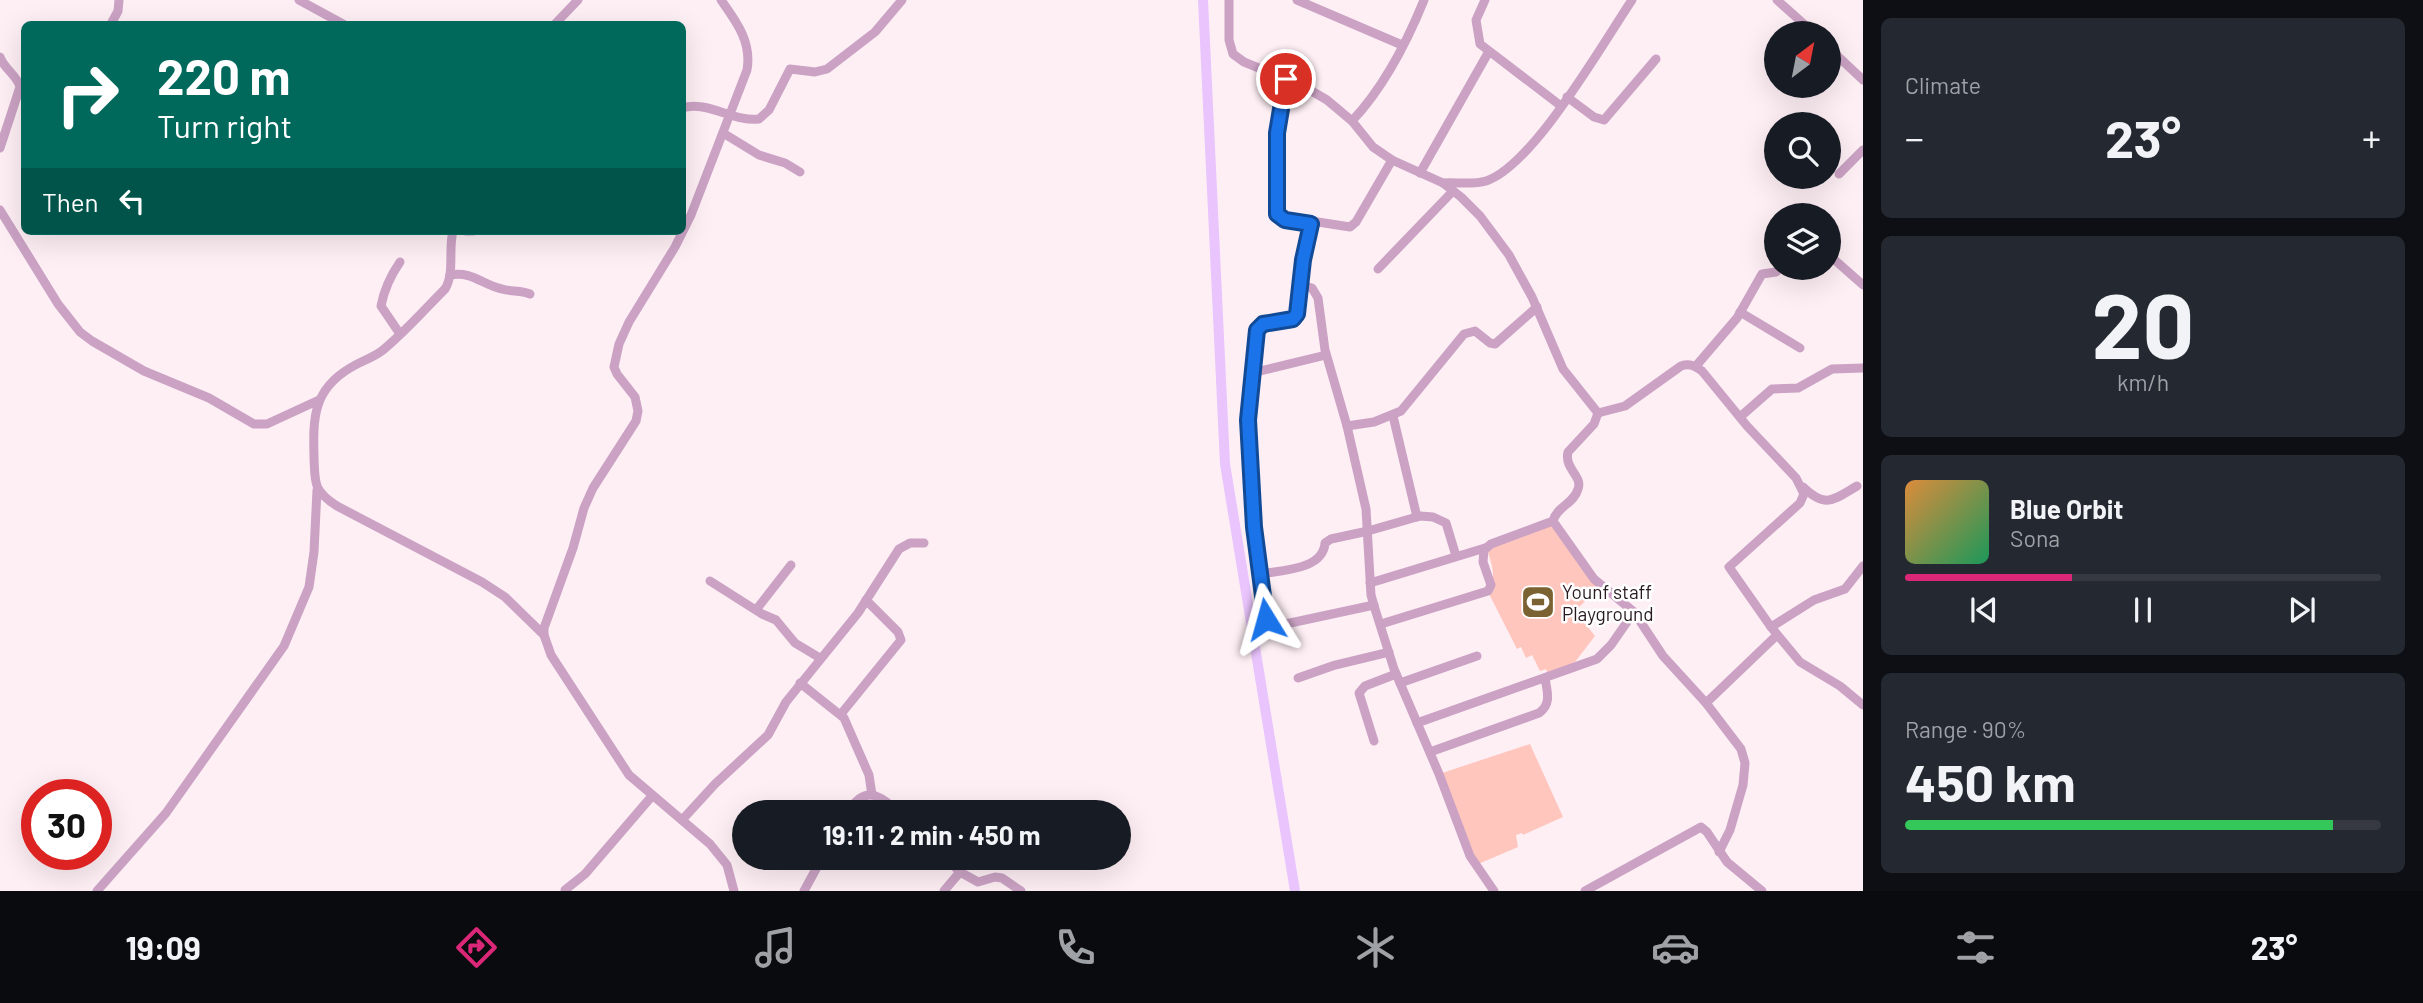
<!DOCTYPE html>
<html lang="en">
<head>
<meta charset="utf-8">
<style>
	body { margin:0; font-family:Barlow,sans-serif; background:#242831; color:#f1f3f6; height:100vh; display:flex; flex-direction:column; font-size:26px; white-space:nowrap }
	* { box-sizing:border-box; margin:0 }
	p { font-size:23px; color:#9ea1a6 }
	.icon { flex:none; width:38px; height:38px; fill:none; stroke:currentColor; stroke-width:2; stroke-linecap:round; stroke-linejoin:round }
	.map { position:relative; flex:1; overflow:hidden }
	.sheet { display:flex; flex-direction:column; gap:18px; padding:18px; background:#0d0f14; width:560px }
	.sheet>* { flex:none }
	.top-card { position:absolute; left:21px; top:21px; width:665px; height:214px; border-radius:10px; box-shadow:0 7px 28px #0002; background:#00695c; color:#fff; overflow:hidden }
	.needle { width:46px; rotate:32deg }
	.fabs { position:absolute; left:1764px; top:21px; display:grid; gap:14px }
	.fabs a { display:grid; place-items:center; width:77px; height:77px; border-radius:50%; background:#171b24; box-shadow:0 7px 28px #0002; font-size:35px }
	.speed { position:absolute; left:21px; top:779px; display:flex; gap:14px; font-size:35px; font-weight:700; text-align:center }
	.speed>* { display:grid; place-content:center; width:91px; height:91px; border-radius:50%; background:#171b24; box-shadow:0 7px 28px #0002; line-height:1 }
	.speed .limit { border:10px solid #d22; background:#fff; color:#111 }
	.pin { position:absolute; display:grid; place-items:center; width:60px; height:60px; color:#fff; margin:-30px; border:4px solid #fff; border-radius:50%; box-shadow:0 2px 7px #0007 }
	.me { position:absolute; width:77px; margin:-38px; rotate:352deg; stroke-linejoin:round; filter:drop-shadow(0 0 5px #0008) }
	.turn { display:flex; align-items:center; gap:24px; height:147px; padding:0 21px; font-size:32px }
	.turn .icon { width:91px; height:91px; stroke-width:2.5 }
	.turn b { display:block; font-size:49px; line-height:60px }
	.then { display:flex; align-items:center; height:66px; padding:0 21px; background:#0003; gap:14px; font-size:26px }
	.big { font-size:52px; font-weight:700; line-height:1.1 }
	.sheet .tile { flex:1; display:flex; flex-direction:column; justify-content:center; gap:10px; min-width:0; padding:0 24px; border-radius:10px; background:#242831 }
	.sheet .dial { align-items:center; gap:0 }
	.dial b { font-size:91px; line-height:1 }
	.song { display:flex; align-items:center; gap:21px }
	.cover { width:84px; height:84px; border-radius:10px; background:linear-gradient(135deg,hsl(30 70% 55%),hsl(150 70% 35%)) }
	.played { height:7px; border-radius:4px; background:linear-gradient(90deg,#db2777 35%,#363941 35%) }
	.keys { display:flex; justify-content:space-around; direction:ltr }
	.heat { display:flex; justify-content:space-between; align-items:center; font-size:38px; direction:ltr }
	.charge { height:10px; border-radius:5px; background:linear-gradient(90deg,#34c759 90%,#363941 0) }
	.trip { position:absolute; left:732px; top:800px; width:399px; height:70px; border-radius:35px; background:#171b24; box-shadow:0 7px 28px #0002; font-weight:700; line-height:70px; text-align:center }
	.tab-bar { display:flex; height:112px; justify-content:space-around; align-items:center; background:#090b0e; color:#9ea1a6 }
	.tab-bar .icon { width:49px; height:49px }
	.tab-bar .selected { color:#db2777 }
	.tab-bar b { font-size:32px; color:#f1f3f6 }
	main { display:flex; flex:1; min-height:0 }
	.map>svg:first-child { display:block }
	.grass { fill:#ffc6be }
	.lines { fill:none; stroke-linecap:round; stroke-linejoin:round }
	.canal { stroke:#e9c4fd; stroke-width:10 }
	.minor { stroke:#cba2c4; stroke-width:9 }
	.route-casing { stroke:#114b97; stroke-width:18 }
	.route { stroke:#1a73e8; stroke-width:12 }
	.labels { text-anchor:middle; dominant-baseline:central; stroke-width:5; stroke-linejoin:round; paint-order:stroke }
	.poi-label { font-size:19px; fill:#271a20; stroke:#fff; text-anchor:start }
</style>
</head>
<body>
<main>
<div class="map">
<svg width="1863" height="891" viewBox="0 0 1863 891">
	<rect width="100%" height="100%" fill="#feeff5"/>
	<g class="grass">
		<path d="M 1552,521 L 1602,585 L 1575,611 L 1595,636 L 1575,662 L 1548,675 L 1546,669 L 1540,671 L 1532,655 L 1526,658 L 1521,647 L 1517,649 L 1488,592 C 1498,579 1491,562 1486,546 Z"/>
		<path d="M 1530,744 L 1563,817 L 1523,835 L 1522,833 L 1516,835 L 1518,847 L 1476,865 L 1439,774 Z"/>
	</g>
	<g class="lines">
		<path class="canal" d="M 1203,0 L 1225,464 L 1295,891"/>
		<g class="minor">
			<path d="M 299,0 L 343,24"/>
			<path d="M 721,0 C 736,21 752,42 747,70 L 691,215 L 675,247 L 629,322 L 619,344 L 614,367 L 617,374 L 635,397 L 638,411 L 636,421 L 593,488 L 584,508 L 573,548 L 544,628 L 544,635 L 551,655 L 629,775 L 710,844 L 727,865 L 734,891"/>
			<path d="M 1229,0 L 1229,40 L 1233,54 L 1244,62 L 1303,86 L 1327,100 L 1352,121 L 1373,147 L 1392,160 L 1443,183 L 1461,197 L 1480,216 L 1509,255 L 1532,297 L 1563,369 L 1598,413 L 1594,424 L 1568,452 C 1564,469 1583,476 1578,489 C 1574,504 1557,506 1553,521 L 1491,544 L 1484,550 L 1483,562 L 1491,585 L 1488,591 L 1381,624"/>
			<path d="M 1297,0 L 1402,45"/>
			<path d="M 1485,0 L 1476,20 L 1480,44 L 1561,106"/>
			<path d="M 1777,0 L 1814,33"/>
			<path d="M 111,24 L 118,11 L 119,0"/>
			<path d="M 555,24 L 578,0"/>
			<path d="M 1829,48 L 1863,80"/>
			<path d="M 0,57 C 4,69 17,75 20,87 L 0,148"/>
			<path d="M 1286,79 L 1277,133 L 1277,214 L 1285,220 L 1311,224"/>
			<path d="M 1567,97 L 1594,117 L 1604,120 L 1656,59"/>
			<path d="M 682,108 C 707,100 733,122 759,119 L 769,110 L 790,69 L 815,72 L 827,69 L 875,32 L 902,0"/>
			<path d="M 1352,121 C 1383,88 1407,42 1424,0"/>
			<path d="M 723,133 L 759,155 L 785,163 L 800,172"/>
			<path d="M 1392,160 L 1356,222 L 1350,227 L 1318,222 L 1311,224 L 1303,260 L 1301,285 L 1312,288 L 1318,298 L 1325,350 L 1347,426 L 1366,509 L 1371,595 L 1375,609 L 1394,669 L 1439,774 L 1470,856 L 1494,891"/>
			<path d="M 1420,173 L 1488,53"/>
			<path d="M 1839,174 L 1863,150"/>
			<path d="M 1443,183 C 1456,182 1473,185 1486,181 C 1533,166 1603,43 1632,0"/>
			<path d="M 0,210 L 58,304 L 80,332 L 92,341 L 144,371 L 209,398 L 254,424 L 267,424 L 319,400"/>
			<path d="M 453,231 C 448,249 455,273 445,289 C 425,309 405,332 383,350 C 373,358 361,361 350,368 C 313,390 313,418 314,457 C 315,483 313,491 337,506 L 482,582 L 505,597 L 544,635"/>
			<path d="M 466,231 L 473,231"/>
			<path d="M 1829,255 L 1863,285"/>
			<path d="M 1378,269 L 1453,191"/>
			<path d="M 450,275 C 473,271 482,285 502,289 C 512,292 520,290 530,294"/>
			<path d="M 1301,285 L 1299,309 L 1293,319 L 1263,324 L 1257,330 L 1248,420 L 1254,527 L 1266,619 L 1272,624 L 1281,625 L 1374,605"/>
			<path d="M 1740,312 L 1800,348"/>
			<path d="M 400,334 L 381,306 C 384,290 391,275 400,262"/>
			<path d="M 1696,366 L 1737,318 L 1762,274 L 1776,272 L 1780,268"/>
			<path d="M 1252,373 L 1326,355"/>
			<path d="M 1598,413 L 1625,406 L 1681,366 C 1690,363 1695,366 1702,371 L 1747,426 L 1796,478 L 1804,494 L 1800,503 L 1729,567 L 1771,627 L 1814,600 L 1845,589 L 1863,566"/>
			<path d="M 1393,416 L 1417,517"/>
			<path d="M 1740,417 L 1772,389 L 1798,388 L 1832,369 L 1863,368"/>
			<path d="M 1347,426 L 1374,422 L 1401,411 L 1464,334 L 1475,331 L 1490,343 L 1495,344 L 1537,307"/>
			<path d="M 1803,487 C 1826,509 1833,500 1857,486"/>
			<path d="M 1553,521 L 1594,579 L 1634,612 L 1663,656 L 1706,703 L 1741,749 L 1745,763 L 1743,785 L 1730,830 L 1719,852"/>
			<path d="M 1260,574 C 1282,570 1323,570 1325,543 L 1331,539 L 1368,531 L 1420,516 L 1433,517 L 1446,523 L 1456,556"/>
			<path d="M 710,581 L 762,614 L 776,620 L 795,643 L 820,658"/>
			<path d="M 1370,583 L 1485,548"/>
			<path d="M 756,610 L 791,565"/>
			<path d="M 1771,627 L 1800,662 L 1840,686 L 1863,705"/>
			<path d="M 1298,678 L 1335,665 L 1389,652"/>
			<path d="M 800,683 L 844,718 L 869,775 L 872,795"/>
			<path d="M 1400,683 L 1477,656"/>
			<path d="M 1706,703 L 1776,636"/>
			<path d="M 841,714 L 901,640 L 898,632 L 866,600"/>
			<path d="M 1417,723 L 1597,659 L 1611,645 L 1634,612"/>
			<path d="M 1374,741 L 1359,693 L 1365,686 L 1396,674"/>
			<path d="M 1430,752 L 1539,713 C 1552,704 1547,691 1545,678"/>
			<path d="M 848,812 C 865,784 879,795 899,812"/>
			<path d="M 682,820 L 715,784 L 768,735 L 786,702 L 858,613 L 899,549 L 910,543 L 924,543"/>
			<path d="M 946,858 L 960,872 L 978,882 L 995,877 L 1002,878 L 1021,891"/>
			<path d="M 565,890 L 585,874 L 652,796"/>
			<path d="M 97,891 L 166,813 L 284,646 L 309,587 L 314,552 L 317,490"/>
			<path d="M 804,891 L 822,858"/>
			<path d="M 944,891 L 960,872"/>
			<path d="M 1585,891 L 1701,827 L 1707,832 L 1727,862 L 1762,891"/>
		</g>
	</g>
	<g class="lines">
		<g class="route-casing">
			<path id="route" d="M 1266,619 L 1254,527 L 1248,420 L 1257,330 L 1263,324 L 1293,319 L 1297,314 L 1303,260 L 1311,224 L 1285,220 L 1277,214 L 1277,133 L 1286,79"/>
		</g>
		<use href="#route" class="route"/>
	</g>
	<defs>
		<g id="stadium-square" transform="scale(1.75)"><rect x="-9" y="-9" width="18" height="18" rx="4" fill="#7a6232" stroke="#fff"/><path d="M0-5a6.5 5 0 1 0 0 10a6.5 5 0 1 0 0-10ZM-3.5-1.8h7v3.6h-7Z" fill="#fff"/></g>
	</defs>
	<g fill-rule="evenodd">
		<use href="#stadium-square" x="1538" y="602"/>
	</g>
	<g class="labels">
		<g class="poi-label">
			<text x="1562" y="591">Younf staff<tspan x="1562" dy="22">Playground</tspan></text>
		</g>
	</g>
</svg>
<div class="fabs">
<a><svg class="needle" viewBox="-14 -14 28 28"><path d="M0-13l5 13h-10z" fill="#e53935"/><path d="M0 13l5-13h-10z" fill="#9ea1a6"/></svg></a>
<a><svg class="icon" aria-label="search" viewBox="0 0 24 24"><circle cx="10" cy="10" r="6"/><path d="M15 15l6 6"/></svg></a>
<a><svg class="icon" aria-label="layers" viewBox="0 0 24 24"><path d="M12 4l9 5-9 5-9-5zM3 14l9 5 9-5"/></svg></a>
</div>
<div class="speed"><div class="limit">30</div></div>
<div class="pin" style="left:1286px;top:79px;background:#d93025"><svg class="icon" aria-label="arrive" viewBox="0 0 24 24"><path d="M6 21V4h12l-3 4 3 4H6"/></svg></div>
<svg class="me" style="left:1266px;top:619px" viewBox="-20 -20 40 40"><path d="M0-17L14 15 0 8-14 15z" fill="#1a73e8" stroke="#fff" stroke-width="4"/></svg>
<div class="trip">19:11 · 2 min · 450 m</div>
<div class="top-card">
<div class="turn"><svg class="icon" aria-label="right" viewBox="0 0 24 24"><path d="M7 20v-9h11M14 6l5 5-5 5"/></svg><div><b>220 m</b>Turn right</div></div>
<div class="then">Then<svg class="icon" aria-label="left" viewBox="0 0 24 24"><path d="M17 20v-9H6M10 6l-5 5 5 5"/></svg></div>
</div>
</div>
<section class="sheet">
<div class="tile"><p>Climate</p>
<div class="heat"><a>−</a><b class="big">23°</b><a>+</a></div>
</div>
<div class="tile dial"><b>20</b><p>km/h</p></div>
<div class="tile">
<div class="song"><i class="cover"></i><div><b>Blue Orbit</b><p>Sona</p></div></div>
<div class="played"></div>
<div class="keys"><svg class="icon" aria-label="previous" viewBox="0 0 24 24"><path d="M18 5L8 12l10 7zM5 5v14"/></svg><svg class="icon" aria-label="pause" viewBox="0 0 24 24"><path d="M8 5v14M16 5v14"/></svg><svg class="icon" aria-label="next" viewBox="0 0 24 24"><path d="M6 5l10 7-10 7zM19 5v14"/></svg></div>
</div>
<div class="tile"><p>Range · 90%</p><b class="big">450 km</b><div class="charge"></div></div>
</section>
</main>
<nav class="tab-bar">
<b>19:09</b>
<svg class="icon selected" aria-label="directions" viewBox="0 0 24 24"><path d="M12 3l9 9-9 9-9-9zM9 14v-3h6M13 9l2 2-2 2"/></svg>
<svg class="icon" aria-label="music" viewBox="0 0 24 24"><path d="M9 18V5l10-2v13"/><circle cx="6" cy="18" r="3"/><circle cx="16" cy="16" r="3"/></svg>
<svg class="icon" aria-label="phone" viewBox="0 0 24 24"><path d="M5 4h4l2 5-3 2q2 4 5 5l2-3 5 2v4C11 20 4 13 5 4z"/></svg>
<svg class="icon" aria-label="climate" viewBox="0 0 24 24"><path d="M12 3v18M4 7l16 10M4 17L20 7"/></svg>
<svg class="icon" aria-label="car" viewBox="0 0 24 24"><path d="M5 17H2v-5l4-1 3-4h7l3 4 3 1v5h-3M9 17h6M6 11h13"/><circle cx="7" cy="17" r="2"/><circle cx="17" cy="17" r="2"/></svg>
<svg class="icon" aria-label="filters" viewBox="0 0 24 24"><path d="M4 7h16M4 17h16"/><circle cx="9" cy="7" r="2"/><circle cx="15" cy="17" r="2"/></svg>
<b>23°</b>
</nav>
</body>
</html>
